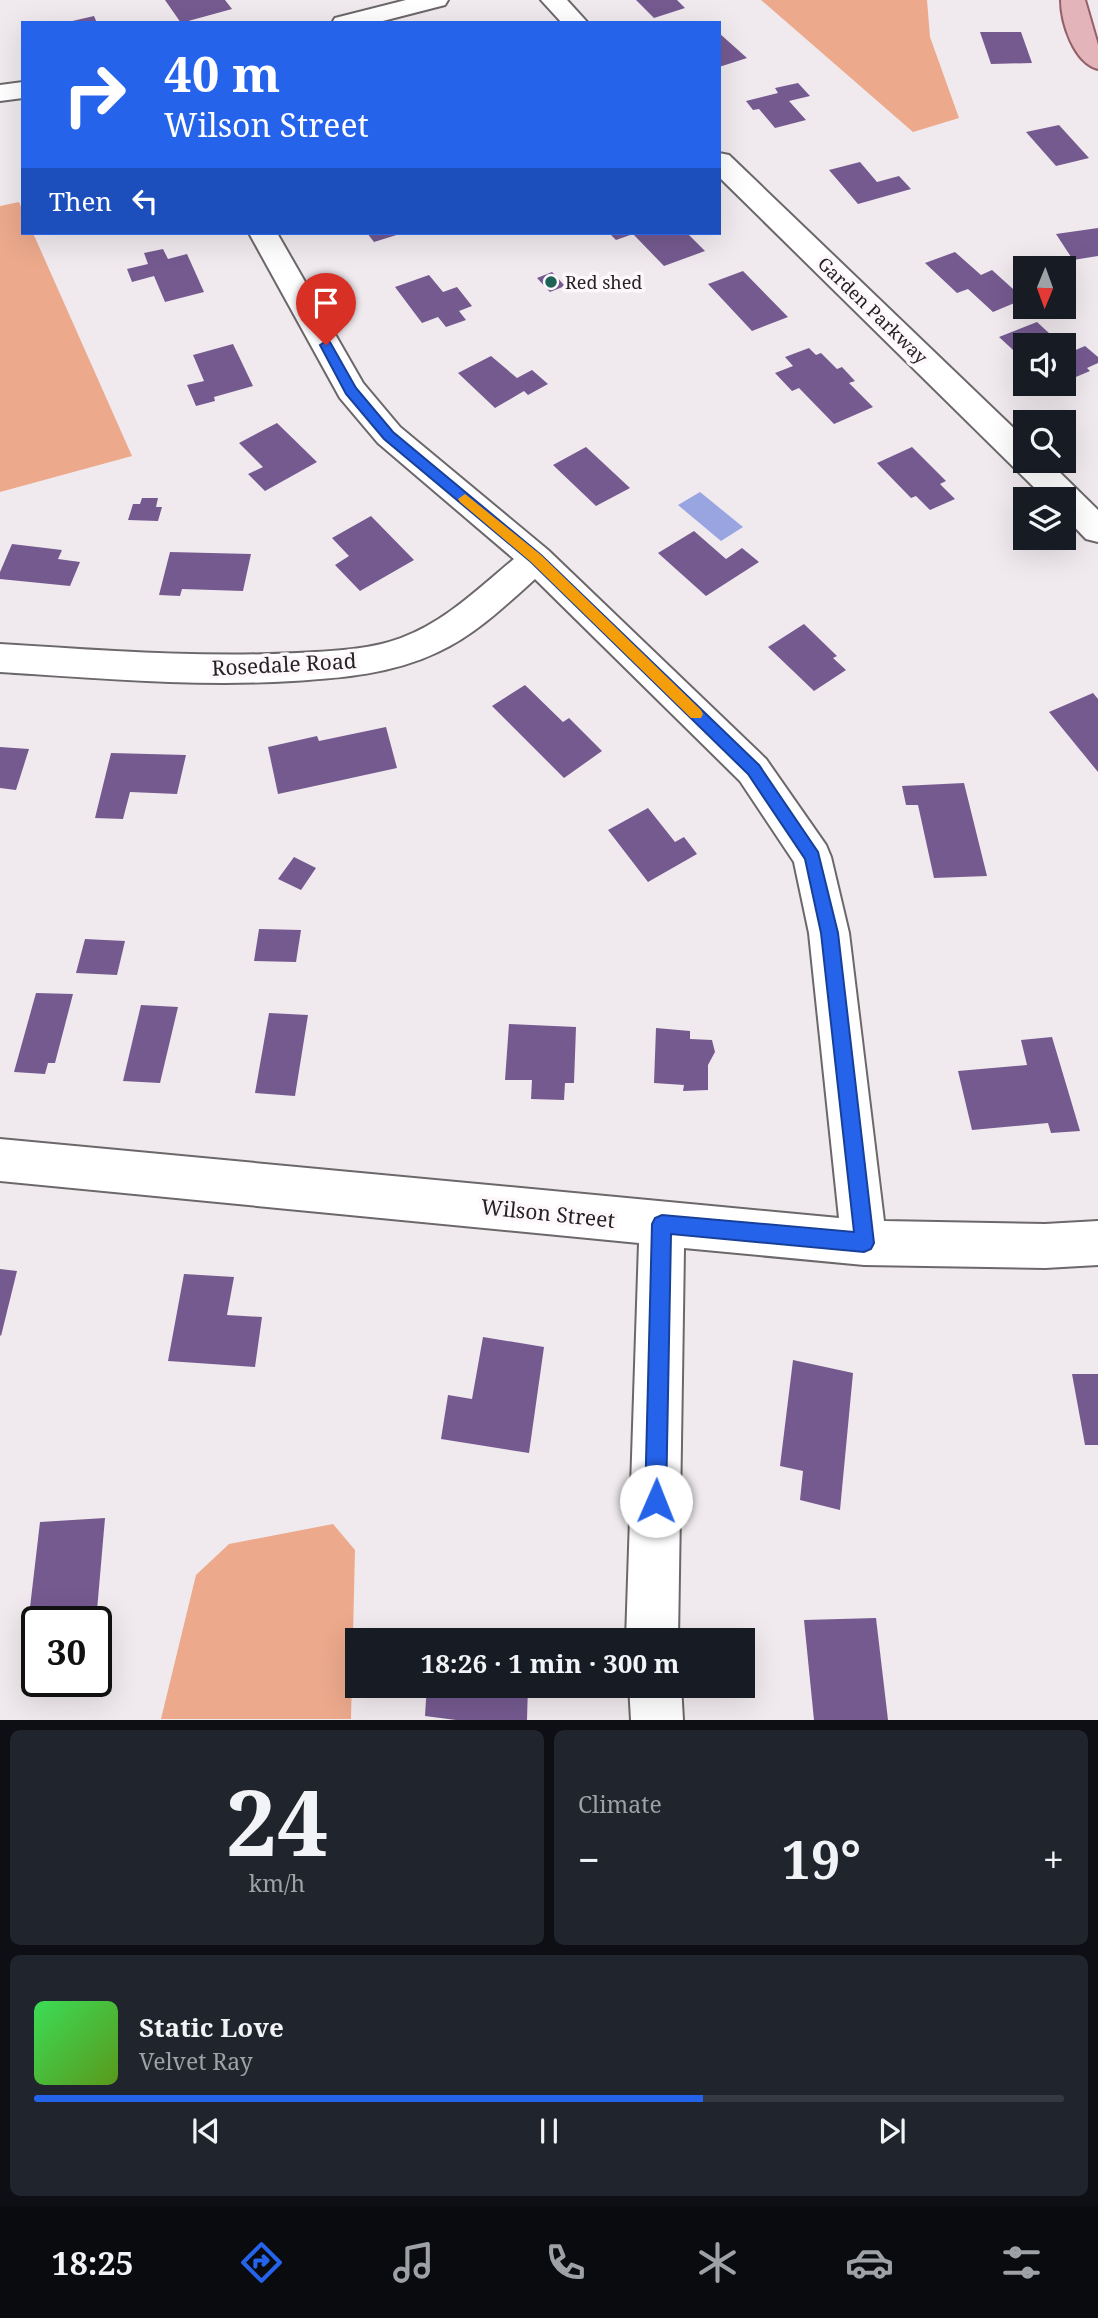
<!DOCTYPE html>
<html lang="en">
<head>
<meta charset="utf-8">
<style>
	body { margin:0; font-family:"Noto Serif",serif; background:#20242c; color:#f1f3f6; height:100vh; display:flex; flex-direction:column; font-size:26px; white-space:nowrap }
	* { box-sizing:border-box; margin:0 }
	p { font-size:23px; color:#9ea1a6 }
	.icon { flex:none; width:38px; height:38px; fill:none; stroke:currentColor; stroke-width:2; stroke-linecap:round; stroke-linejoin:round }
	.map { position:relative; height:1720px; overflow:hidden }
	.side { display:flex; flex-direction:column; gap:10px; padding:10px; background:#0d0f14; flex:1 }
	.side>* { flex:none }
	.guide { position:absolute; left:21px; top:21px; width:700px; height:214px; border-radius:0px; box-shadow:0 7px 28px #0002; background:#2563eb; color:#fff; overflow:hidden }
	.needle { width:46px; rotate:181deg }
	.tools { position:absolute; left:1013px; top:256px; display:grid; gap:14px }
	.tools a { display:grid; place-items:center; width:63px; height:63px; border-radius:0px; background:#171b24; box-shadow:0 7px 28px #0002; font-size:35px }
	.speed { position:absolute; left:21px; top:1606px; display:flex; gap:14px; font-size:35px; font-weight:700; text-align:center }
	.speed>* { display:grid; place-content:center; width:91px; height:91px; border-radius:50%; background:#171b24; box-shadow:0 7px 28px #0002; line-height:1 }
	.speed .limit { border:4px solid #111; border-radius:10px; background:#fff; color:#111 }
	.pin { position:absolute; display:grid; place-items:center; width:60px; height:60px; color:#fff; margin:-72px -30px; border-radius:50% 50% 50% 0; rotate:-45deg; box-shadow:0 0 7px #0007 }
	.pin .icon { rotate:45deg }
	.me { position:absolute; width:77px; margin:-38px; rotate:1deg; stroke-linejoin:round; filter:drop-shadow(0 0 5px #0008) }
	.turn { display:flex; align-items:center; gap:24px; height:147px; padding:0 28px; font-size:32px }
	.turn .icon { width:91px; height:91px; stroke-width:2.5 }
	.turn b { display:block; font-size:49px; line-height:60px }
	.then { display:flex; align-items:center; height:66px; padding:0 28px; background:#0003; gap:14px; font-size:26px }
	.big { font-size:52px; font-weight:700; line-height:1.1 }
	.side .tile { flex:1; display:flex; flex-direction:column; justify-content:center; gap:10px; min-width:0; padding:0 24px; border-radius:10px; background:#20242c }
	.side .dial { align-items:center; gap:0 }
	.dial b { font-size:91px; line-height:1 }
	.song { display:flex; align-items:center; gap:21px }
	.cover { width:84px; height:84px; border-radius:10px; background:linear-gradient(135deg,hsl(130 70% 55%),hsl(90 70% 35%)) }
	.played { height:7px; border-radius:4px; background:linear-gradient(90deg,#2563eb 65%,#363941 65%) }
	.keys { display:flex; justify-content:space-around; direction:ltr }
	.heat { display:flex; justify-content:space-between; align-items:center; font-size:38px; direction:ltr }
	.side .tiles { flex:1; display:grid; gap:10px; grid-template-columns:1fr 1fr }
	.tile:last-child { grid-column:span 2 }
	.trip { position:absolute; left:345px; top:1628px; width:410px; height:70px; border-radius:0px; background:#171b24; box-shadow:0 7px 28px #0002; font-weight:700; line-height:70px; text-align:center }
	.tab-bar { display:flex; height:112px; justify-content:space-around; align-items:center; background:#090b0e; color:#9ea1a6 }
	.tab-bar .icon { width:49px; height:49px }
	.tab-bar .selected { color:#2563eb }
	.tab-bar b { font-size:32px; color:#f1f3f6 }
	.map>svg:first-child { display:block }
	.forest { fill:#eca98c }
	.water { fill:#98a5e1 }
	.building { fill:#755a90 }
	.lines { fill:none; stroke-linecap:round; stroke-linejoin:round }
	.minor-casing { stroke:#6c676a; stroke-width:4 }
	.major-casing { stroke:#956068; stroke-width:4 }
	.minor { fill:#fff; fill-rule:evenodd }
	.major { fill:#e3b4ba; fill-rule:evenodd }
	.route { fill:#2563eb; stroke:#184099; stroke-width:2 }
	.slow { fill:#f59e0b }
	.poi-dot { fill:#1d6356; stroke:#fdf7fb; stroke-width:2.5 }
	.labels { text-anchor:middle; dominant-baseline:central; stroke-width:7; stroke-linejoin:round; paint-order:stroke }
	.far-poi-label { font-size:18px; fill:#252224; stroke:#fdf7fb; text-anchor:start }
	.far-street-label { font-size:18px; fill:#252224; stroke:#fdf7fb }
	.street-label { font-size:21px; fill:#252224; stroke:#fdf7fb }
</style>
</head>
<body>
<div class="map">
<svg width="1098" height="1720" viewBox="0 0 1098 1720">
	<rect width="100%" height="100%" fill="#f0eaee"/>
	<g class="forest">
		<path d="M 761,0 L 927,0 L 930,37 L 959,118 L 913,132 Z"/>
		<path d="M 19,202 L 23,211 L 23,233 L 33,233 L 132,456 L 0,492 L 0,206 Z"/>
		<path d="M 333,1524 L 355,1550 L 351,1719 L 161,1719 L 196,1575 L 229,1544 Z"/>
	</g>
	<path class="water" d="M 700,492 L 743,527 L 721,541 L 678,505 Z"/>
	<g class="building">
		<path d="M 165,0 L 225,0 L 232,9 L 181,23 Z"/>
		<path d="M 636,0 L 677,0 L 685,8 L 654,18 Z"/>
		<path d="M 94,16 L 97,23 L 68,23 L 68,22 Z"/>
		<path d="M 980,32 L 1021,32 L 1032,63 L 991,64 Z"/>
		<path d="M 719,33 L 747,58 L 719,67 Z"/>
		<path d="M 798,83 L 810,96 L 789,101 L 806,120 L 775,128 L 759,109 L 753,110 L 746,101 L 778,93 L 775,88 Z"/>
		<path d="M 1059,125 L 1089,158 L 1056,166 L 1026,132 Z"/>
		<path d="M 860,162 L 877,182 L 899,176 L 911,189 L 858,204 L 829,170 Z"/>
		<path d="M 1098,228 L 1098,256 L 1073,260 L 1056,234 Z"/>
		<path d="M 367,233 L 403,233 L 374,242 Z"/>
		<path d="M 609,233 L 687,233 L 705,251 L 664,266 L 633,234 L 616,240 Z"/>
		<path d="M 163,249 L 168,259 L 187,254 L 204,292 L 165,302 L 154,276 L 132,282 L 127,269 L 148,264 L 144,253 Z"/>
		<path d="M 955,252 L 981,275 L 992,270 L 1024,299 L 993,312 L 968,289 L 957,293 L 925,263 Z"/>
		<path d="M 743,271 L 788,317 L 752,331 L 708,284 Z"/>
		<path d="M 552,272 L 565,286 L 550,292 L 537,278 Z"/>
		<path d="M 429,275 L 443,292 L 457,287 L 472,306 L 459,311 L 466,320 L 446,327 L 438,317 L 422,323 L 395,287 Z"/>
		<path d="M 1037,322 L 1062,345 L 1026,345 L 1026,362 L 999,337 Z"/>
		<path d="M 233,344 L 253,386 L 214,397 L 215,401 L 196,406 L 187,385 L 204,381 L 193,355 Z"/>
		<path d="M 1064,346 L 1071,352 L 1085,346 L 1098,357 L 1098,363 L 1087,368 L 1090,371 L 1064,382 Z"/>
		<path d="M 809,348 L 816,355 L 821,353 L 837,369 L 842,367 L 855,381 L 849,383 L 873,407 L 834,424 L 799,388 L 792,391 L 775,373 L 793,366 L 785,357 Z"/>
		<path d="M 491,356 L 517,378 L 532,370 L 548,384 L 528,395 L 524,391 L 495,408 L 458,373 Z"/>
		<path d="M 277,423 L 317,462 L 265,491 L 248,474 L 263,467 L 239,443 Z"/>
		<path d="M 586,447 L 630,488 L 596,506 L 553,465 Z"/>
		<path d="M 912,447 L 946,481 L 940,484 L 955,499 L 930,510 L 916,496 L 911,498 L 877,463 Z"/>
		<path d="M 142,498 L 158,498 L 156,507 L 162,507 L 158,521 L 128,520 L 133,504 L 140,504 Z"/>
		<path d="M 371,516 L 414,560 L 360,591 L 335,565 L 349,556 L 332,538 Z"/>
		<path d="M 694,531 L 726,559 L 742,548 L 759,562 L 706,596 L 658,553 Z"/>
		<path d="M 12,544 L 62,550 L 58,559 L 80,562 L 70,586 L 0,579 L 0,572 Z"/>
		<path d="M 170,552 L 251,554 L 243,591 L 182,589 L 180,596 L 159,595 Z"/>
		<path d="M 804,624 L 837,656 L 833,658 L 846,670 L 814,691 L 768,647 Z"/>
		<path d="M 525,685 L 563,722 L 569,718 L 602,751 L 564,778 L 492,706 Z"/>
		<path d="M 1093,693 L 1098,699 L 1098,772 L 1049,712 Z"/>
		<path d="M 386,727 L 397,768 L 278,794 L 268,747 L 317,736 L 319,741 Z"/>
		<path d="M 0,747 L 29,749 L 16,790 L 0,788 Z"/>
		<path d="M 111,753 L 186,755 L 177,794 L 130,792 L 123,819 L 95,818 Z"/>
		<path d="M 964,783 L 987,876 L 934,878 L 918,805 L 906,805 L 902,786 Z"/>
		<path d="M 648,808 L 675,842 L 684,837 L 697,854 L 648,882 L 608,830 Z"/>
		<path d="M 294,857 L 316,868 L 301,890 L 278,879 Z"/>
		<path d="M 259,929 L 301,930 L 296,962 L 254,961 Z"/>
		<path d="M 85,939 L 125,941 L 117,975 L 76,973 Z"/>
		<path d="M 36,993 L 73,994 L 55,1063 L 48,1063 L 45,1074 L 14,1072 Z"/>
		<path d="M 141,1005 L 178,1007 L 160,1083 L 123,1081 Z"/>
		<path d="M 269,1013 L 308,1015 L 295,1096 L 255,1093 Z"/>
		<path d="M 509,1024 L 576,1027 L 574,1083 L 565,1083 L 564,1100 L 531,1099 L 532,1080 L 505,1080 Z"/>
		<path d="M 656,1028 L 690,1031 L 690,1039 L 712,1040 L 715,1052 L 708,1065 L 708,1090 L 683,1091 L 684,1085 L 654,1083 Z"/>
		<path d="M 1052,1037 L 1080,1131 L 1051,1133 L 1048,1123 L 972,1130 L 958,1071 L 1027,1065 L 1021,1040 Z"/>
		<path d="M 0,1269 L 17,1271 L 1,1336 L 0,1335 Z"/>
		<path d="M 184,1274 L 234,1277 L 227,1315 L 262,1317 L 255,1367 L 168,1361 Z"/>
		<path d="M 483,1337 L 544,1347 L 529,1453 L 441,1439 L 448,1395 L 472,1399 Z"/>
		<path d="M 793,1360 L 853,1373 L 840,1510 L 800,1500 L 803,1471 L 780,1466 Z"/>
		<path d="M 1072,1374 L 1098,1374 L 1098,1445 L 1085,1445 Z"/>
		<path d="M 105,1518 L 96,1622 L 37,1622 L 37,1632 L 27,1633 L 40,1522 Z"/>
		<path d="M 876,1618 L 888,1720 L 814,1720 L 804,1620 Z"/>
		<path d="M 427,1685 L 528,1685 L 527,1720 L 456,1720 L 425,1716 Z"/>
	</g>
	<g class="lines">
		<g class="minor-casing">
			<g id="minor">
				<path d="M 406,0 L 448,0 L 445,5 L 375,23 L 332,23 L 335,18 Z"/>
				<path d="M 541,0 L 567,0 L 588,23 L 562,23 Z"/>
				<path d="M 23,82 L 23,98 L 0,101 L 0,85 Z"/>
				<path d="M 719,153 L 729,155 L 1026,440 L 1026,460 L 1047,460 L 1098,510 L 1098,542 L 1086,539 L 1064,516 L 1064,499 L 1046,499 L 719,177 Z"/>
				<path d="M 249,233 L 277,233 L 363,383 L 400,427 L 548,550 L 766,759 L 826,845 L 831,857 L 849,933 L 884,1221 L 1045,1224 L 1098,1221 L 1098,1265 L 1045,1268 L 864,1265 L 684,1248 L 678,1640 L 626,1640 L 639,1243 L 0,1181 L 0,1139 L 839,1218 L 809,933 L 794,862 L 740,781 L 535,579 C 505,606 475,635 438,652 C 392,674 342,678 293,681 C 195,687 97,678 0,672 L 0,644 C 99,650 198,658 297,653 C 331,651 369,650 401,638 C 445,622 479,588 514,559 L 378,443 L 340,398 Z"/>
				<path d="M 629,1685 L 681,1685 L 683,1720 L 631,1720 Z"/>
			</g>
		</g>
		<g class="major-casing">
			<path id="major" d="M 1061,0 L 1085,0 L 1098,45 L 1098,69 C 1074,63 1061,23 1061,0 Z"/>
		</g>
		<use href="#minor" class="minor"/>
		<use href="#major" class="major"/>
	</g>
	<path class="route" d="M 326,341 L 330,342 L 356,388 L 393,432 L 541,555 L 759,765 L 818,852 L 838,933 L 874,1243 L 871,1249 L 864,1252 L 671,1234 L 666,1501 L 663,1508 L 656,1511 L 648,1508 L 645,1501 L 652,1224 L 655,1218 L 662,1215 L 854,1232 L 821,933 L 805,859 L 748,774 L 531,562 L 384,439 L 346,394 L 320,345 Z"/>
	<path class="slow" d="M 465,494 L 541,555 L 701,710 L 703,714 L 701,718 L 691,718 L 531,562 L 460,502 L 458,499 Z"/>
	<circle class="poi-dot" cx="551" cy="282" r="7"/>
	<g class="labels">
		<g class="far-poi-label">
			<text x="565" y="282">Red shed</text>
		</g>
		<g class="far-street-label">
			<text transform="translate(873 310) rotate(44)">Garden Parkway</text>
		</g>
		<g class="street-label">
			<text transform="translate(284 664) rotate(-3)">Rosedale Road</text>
			<text transform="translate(548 1213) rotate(6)">Wilson Street</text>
		</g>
	</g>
</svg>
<div class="tools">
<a><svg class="needle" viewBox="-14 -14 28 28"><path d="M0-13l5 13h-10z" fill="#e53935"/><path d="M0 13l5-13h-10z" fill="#9ea1a6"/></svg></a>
<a><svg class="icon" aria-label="sound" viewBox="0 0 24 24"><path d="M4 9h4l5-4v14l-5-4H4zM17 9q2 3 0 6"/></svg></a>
<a><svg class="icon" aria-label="search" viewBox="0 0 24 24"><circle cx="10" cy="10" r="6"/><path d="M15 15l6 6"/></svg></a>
<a><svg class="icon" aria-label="layers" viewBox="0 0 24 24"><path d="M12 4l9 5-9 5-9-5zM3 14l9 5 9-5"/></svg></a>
</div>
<div class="speed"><div class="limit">30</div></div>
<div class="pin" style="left:326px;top:345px;background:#d93025"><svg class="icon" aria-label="arrive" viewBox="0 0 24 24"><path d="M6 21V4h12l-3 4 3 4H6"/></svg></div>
<svg class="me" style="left:656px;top:1501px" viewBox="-20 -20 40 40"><circle r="19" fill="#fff"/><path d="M0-13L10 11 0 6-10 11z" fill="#2563eb"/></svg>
<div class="trip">18:26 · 1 min · 300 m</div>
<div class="guide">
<div class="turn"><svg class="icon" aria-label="right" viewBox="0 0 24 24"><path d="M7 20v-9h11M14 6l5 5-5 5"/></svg><div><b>40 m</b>Wilson Street</div></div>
<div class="then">Then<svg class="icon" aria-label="left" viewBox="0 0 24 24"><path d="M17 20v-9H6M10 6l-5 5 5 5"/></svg></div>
</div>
</div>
<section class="side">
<div class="tiles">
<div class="tile dial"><b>24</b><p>km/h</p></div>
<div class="tile"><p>Climate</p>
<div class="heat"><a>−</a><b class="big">19°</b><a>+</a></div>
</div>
<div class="tile">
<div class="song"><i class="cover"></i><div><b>Static Love</b><p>Velvet Ray</p></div></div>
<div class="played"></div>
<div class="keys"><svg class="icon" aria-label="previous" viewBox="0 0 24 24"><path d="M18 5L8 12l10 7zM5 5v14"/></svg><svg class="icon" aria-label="pause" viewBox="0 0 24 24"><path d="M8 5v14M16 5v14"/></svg><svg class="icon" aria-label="next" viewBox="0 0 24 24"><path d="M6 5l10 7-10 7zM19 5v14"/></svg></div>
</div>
</div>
</section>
<nav class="tab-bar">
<b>18:25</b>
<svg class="icon selected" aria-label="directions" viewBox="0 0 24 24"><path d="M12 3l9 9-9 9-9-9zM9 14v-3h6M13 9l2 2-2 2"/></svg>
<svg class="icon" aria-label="music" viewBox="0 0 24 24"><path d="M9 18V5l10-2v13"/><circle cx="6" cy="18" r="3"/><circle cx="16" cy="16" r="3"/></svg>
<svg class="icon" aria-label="phone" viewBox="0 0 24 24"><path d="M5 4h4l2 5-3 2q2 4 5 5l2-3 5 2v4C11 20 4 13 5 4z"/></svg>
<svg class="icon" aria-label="climate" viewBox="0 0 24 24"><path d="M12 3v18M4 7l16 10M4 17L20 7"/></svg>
<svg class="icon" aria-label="car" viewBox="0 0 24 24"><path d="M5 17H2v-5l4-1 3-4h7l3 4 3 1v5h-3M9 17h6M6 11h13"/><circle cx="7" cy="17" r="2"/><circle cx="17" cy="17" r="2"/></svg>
<svg class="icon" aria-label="filters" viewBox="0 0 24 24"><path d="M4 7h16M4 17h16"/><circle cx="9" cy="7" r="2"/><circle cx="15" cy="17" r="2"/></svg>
</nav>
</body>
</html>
